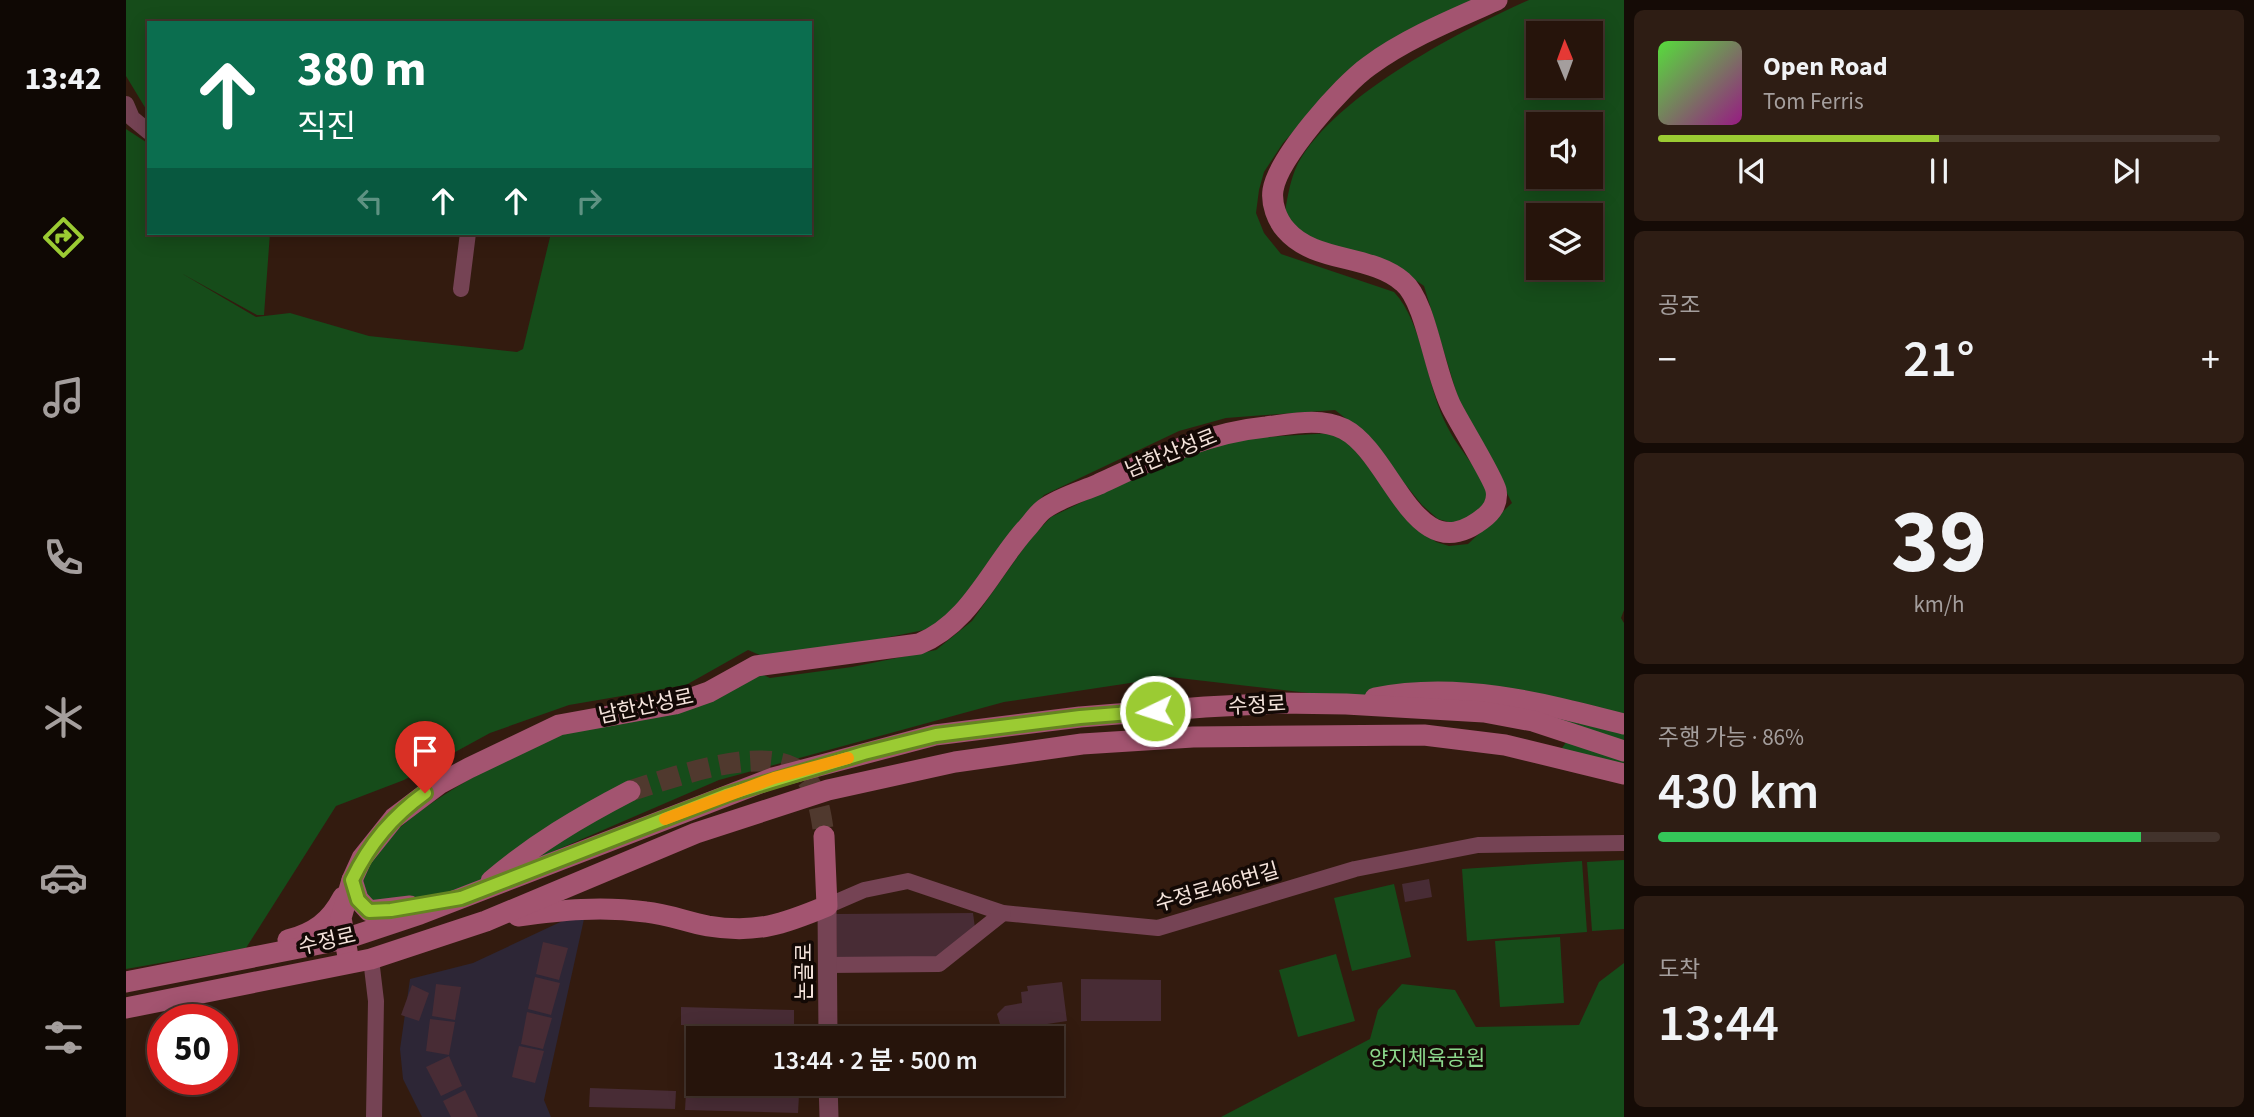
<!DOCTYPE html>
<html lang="ko">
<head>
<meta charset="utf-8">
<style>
	body { margin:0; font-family:"Source Sans 3","Noto Sans KR",sans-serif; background:#2e1d14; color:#f1f3f6; height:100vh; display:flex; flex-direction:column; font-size:26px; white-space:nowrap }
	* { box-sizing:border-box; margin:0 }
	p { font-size:23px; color:#a49e9d }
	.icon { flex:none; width:38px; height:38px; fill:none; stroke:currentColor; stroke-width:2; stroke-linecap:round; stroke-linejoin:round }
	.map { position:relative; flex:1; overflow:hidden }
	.sheet { display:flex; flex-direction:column; gap:10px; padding:10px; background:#150b06; width:630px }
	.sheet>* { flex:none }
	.guide { position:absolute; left:21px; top:21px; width:665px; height:214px; border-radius:0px; box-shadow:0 4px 18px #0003,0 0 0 2px #42332c; background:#0b6e4f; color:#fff; overflow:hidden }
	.needle { width:46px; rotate:359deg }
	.buttons { position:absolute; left:1400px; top:21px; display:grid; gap:14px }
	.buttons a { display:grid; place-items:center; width:77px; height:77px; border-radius:0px; background:#26140b; box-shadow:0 4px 18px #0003,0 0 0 2px #42332c; font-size:35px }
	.speed { position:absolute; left:21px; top:1004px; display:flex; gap:14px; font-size:35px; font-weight:700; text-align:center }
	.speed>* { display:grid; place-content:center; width:91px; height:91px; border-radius:50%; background:#26140b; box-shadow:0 4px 18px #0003,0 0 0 2px #42332c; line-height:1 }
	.speed .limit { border:10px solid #d22; background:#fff; color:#111 }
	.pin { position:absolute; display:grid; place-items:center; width:60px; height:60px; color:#fff; margin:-72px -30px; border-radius:50% 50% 50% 0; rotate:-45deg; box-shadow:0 0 7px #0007 }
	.pin .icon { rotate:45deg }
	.me { position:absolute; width:77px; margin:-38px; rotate:266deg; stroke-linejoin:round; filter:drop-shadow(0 0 5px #0008) }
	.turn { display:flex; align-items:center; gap:24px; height:147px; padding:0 35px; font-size:32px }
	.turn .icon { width:91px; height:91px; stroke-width:2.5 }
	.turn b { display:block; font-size:49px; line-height:60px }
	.lanes { display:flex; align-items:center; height:66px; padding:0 35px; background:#0003; justify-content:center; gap:35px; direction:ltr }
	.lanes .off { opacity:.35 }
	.big { font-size:52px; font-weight:600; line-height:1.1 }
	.sheet .card { flex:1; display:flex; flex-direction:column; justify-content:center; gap:10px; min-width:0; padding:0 24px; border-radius:10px; background:#2e1d14 }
	.sheet .dial { align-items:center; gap:0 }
	.dial b { font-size:91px; line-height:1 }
	.song { display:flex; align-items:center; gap:21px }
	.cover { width:84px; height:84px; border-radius:10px; background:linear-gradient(135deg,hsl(110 70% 55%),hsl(310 70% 35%)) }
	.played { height:7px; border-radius:4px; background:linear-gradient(90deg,#9bcb33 50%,#42332c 50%) }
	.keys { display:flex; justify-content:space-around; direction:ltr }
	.heat { display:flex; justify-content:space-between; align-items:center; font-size:38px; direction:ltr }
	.charge { height:10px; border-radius:5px; background:linear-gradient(90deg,#34c759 86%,#42332c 0) }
	.trip { position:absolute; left:560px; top:1026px; width:378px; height:70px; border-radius:0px; background:#26140b; box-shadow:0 4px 18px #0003,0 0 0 2px #42332c; font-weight:600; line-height:70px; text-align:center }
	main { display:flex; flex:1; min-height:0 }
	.menu { display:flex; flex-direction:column; width:126px; justify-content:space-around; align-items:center; background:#0f0804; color:#a49e9d }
	.menu .icon { width:49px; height:49px }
	.menu .selected { color:#9bcb33 }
	.menu b { font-size:32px; color:#f1f3f6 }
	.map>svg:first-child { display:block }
	.commercial { fill:#2d2636 }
	.green { fill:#164c1a; fill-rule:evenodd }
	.building { fill:#482c35 }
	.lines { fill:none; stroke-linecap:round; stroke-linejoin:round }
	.secondary-tunnel { stroke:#50392e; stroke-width:21; stroke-dasharray:21 10; stroke-linecap:butt }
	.minor { stroke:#754354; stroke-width:16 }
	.tertiary { stroke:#754354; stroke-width:19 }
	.secondary { stroke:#a35470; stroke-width:21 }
	.route-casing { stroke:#658421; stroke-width:18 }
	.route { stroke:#9bcb33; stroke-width:12 }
	.slow { stroke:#f59e0b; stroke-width:12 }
	.labels { text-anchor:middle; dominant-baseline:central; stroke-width:7; stroke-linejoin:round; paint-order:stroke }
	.street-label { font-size:21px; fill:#f4e3db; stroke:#130905 }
	.park-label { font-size:21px; fill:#8cd88c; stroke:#130905 }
</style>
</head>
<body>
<main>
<nav class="menu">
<b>13:42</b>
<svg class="icon selected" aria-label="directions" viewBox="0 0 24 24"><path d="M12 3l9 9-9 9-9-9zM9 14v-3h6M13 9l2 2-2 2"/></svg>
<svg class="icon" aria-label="music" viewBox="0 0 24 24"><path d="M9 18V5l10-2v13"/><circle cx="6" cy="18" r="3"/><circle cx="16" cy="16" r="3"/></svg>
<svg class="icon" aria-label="phone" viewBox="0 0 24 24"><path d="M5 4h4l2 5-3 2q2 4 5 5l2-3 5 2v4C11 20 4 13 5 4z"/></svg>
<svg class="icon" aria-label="climate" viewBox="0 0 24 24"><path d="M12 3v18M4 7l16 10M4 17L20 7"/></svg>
<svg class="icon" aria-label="car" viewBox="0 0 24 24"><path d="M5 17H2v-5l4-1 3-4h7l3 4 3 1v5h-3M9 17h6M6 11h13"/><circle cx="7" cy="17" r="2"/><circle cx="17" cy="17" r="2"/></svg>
<svg class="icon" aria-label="filters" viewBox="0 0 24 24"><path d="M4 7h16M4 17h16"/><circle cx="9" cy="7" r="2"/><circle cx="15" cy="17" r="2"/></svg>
</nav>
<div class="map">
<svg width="1498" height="1117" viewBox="0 0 1498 1117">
	<rect width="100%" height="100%" fill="#331b0f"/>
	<path class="commercial" d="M 460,910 L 418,1100 L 425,1117 L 296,1117 L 277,1079 L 274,1049 L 284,979 L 347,963 Z"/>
	<g class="green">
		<path d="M 0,0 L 1347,0 L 1197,99 L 1157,143 L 1138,172 L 1133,190 L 1130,213 L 1138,233 L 1155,254 L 1268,292 C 1298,324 1300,387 1322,428 C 1335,454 1359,473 1363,503 L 1345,521 L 1326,523 L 1312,519 L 1296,505 L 1237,432 L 1209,410 L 1100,418 L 1053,431 L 918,495 L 898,517 L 839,600 L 803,629 L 719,646 L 636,656 L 622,650 L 560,685 L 443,705 L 364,733 L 278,780 L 210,806 L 120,948 L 0,969 L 0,129 L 23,144 L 23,233 L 144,233 L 138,315 L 131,315 L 55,273 L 130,317 L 164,313 L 243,336 L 391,352 L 397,349 L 425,233 L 684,233 L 684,23 L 23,23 L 23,114 L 0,76 Z"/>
		<path d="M 1403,0 L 1498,0 L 1498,610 L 1495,618 L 1498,623 L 1498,769 L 1434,751 L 1458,716 L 1446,732 L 1356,713 L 1044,677 L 878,702 L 593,780 L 329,894 L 260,914 L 236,905 C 236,896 233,881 237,873 C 261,815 392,750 450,727 C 507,704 570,690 629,671 L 644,678 L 726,667 L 810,650 L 846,621 L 905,538 L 925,517 L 1060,452 L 1107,439 L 1206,433 L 1221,441 L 1293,527 L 1310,542 L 1323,546 L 1342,544 L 1386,503 L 1332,398 L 1298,286 L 1275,270 L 1176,236 L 1158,217 C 1161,201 1163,185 1169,170 C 1201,99 1334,31 1403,0 ZM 1412,33 L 1465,33 L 1465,86 L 1412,86 ZM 1412,124 L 1465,124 L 1465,177 L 1412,177 ZM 1412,215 L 1465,215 L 1465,268 L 1412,268 Z"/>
		<path d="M 1498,860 L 1498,929 L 1466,931 L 1461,862 Z"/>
		<path d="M 1456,861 L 1461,932 L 1341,941 L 1336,869 Z"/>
		<path d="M 1268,884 L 1285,957 L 1226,971 L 1208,898 Z"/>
		<path d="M 1434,937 L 1438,1003 L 1374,1007 L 1369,941 Z"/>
		<path d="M 1210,954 L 1229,1021 L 1172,1037 L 1153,970 Z"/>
		<path d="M 1498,963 L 1498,1117 L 1095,1117 L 1244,1039 L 1252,1010 L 1276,984 L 1329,990 L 1350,1027 L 1453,1025 L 1473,982 Z"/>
	</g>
	<g class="building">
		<path d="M 1303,879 L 1306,897 L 1279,902 L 1276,884 Z"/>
		<path d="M 847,913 L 849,928 L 814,958 L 711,962 L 710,914 Z"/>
		<path d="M 417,942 L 442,948 L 433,980 L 410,974 Z"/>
		<path d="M 409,977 L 434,983 L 425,1015 L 402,1009 Z"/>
		<path d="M 955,979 L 1035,980 L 1035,1021 L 955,1021 Z"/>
		<path d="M 936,982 L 941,1021 L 876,1031 L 871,1014 L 879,1006 L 896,1003 L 895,992 L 902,991 L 901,986 Z"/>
		<path d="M 310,984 L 335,987 L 329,1020 L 306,1016 Z"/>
		<path d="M 286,985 L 303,993 L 293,1021 L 275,1015 Z"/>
		<path d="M 555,1007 L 668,1010 L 668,1028 L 555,1025 Z"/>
		<path d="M 401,1012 L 426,1018 L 417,1049 L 395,1044 Z"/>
		<path d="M 304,1019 L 329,1022 L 323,1055 L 300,1051 Z"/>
		<path d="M 850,1024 L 851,1038 L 744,1038 L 744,1028 Z"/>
		<path d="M 393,1046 L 418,1051 L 409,1083 L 386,1077 Z"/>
		<path d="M 323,1056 L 336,1086 L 315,1096 L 300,1067 Z"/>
		<path d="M 464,1088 L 550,1091 L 549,1109 L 463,1107 Z"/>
		<path d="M 339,1090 L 352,1117 L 325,1117 L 317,1101 Z"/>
		<path d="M 560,1092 L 673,1095 L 672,1113 L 559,1110 Z"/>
	</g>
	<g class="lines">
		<path class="secondary-tunnel" d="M 504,791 C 545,778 628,747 668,768 C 691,780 695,814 698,836"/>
		<g class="minor">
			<path d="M 0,104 L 6,118 L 23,132"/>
			<path d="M 335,289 L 342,233"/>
			<path d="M 701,906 L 738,890 L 782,881 L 877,913 L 1032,928 L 1229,869 L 1352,845 L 1498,843"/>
			<path d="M 245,959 L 250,1001 L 248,1117"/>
			<path d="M 701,965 L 813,964 L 877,913"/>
		</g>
		<g class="tertiary">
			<path d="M 701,906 L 702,1038"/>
			<path d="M 702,1083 L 703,1117"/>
		</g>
		<g class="secondary">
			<path d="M 1249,698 C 1333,681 1416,703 1498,724"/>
			<path d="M 226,880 L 232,899 L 243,911 L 284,906"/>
			<path d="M 365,881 C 408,844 454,817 504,791"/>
			<path d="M 392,916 C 436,910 475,906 520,912 C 541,914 561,922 582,926 C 630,934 658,924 701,906 L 698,836"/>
			<path d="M 162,940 C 188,933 204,922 217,897"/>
			<path d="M 223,962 L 215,918 L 226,880 L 236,858 L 268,818 L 313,784 L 343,768 L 433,725 L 549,704 L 583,692 L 630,666 L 793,644 C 844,623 864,570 899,530 C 905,524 911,514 918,509 C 933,498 954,492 971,485 C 1027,459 1078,433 1140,427 C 1165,424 1194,417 1218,429 C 1268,455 1289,576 1360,516 C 1368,509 1372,501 1370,490 C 1368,479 1334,424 1326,408 C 1308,374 1301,302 1277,282 C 1245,254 1188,263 1160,230 C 1151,220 1145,204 1147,190 C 1152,158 1216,85 1243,66 C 1281,38 1328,19 1371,0"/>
			<path d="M 0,982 L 219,939 L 294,914 L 647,778 L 809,735 L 954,717 L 1079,707 L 1154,703 L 1220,704 L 1358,712 L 1407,721 L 1498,751"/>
			<path d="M 0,1008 L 245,959 L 360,921 L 570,833 L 702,790 L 829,762 L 956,744 L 1067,737 L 1298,735 L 1379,745 L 1498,774"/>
		</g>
	</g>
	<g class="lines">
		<g class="route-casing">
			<path id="route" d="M 299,793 C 266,817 244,843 226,880 L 232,900 L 243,911 L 265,910 L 335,898 L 600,795 L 738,753 L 810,735 L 954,717 L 1029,711"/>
		</g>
		<use href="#route" class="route"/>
		<path class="slow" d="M 539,819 L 648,778 L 722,758"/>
	</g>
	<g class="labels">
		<g class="street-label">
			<text transform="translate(1045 453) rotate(-22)">남한산성로</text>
			<text transform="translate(1131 705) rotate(-3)">수정로</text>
			<text transform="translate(520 706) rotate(-12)">남한산성로</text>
			<text transform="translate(1091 887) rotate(-16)">수정로466번길</text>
			<text transform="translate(201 941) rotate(-13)">수정로</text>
			<text transform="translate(678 972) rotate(-90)">논골로</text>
		</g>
		<g class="park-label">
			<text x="1301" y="1058">양지체육공원</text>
		</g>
	</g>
</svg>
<div class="buttons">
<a><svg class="needle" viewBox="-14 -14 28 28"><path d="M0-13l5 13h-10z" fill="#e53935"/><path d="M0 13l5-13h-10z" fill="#a49e9d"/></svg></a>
<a><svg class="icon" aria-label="sound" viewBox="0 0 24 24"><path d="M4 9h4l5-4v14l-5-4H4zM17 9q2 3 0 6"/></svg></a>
<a><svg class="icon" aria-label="layers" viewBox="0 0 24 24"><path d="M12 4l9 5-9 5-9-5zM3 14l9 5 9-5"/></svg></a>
</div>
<div class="speed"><div class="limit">50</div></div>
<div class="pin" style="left:299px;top:793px;background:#d93025"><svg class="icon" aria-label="arrive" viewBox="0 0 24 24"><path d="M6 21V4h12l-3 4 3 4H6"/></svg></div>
<svg class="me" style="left:1029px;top:711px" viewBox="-20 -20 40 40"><circle r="17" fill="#9bcb33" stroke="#fff" stroke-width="3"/><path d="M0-11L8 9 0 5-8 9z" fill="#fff"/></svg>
<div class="trip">13:44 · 2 분 · 500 m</div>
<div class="guide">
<div class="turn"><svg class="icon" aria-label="ahead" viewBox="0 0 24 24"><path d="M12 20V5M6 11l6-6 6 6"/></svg><div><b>380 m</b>직진</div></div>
<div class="lanes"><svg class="icon off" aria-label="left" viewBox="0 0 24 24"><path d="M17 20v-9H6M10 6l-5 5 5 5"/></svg><svg class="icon" aria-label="ahead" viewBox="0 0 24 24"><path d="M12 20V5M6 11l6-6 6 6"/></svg><svg class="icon" aria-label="ahead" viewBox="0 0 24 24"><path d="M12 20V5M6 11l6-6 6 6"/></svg><svg class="icon off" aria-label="right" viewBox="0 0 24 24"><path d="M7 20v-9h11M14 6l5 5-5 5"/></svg></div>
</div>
</div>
<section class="sheet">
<div class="card">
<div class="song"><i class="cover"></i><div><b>Open Road</b><p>Tom Ferris</p></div></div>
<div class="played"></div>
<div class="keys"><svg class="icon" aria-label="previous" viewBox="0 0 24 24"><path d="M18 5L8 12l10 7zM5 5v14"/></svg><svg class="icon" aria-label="pause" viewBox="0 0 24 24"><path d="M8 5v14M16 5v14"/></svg><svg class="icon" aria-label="next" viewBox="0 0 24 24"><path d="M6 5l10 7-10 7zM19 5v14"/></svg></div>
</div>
<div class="card"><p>공조</p>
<div class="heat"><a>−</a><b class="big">21°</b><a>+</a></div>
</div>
<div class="card dial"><b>39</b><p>km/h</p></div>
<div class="card"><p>주행 가능 · 86%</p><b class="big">430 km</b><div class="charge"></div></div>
<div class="card"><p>도착</p><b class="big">13:44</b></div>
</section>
</main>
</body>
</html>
